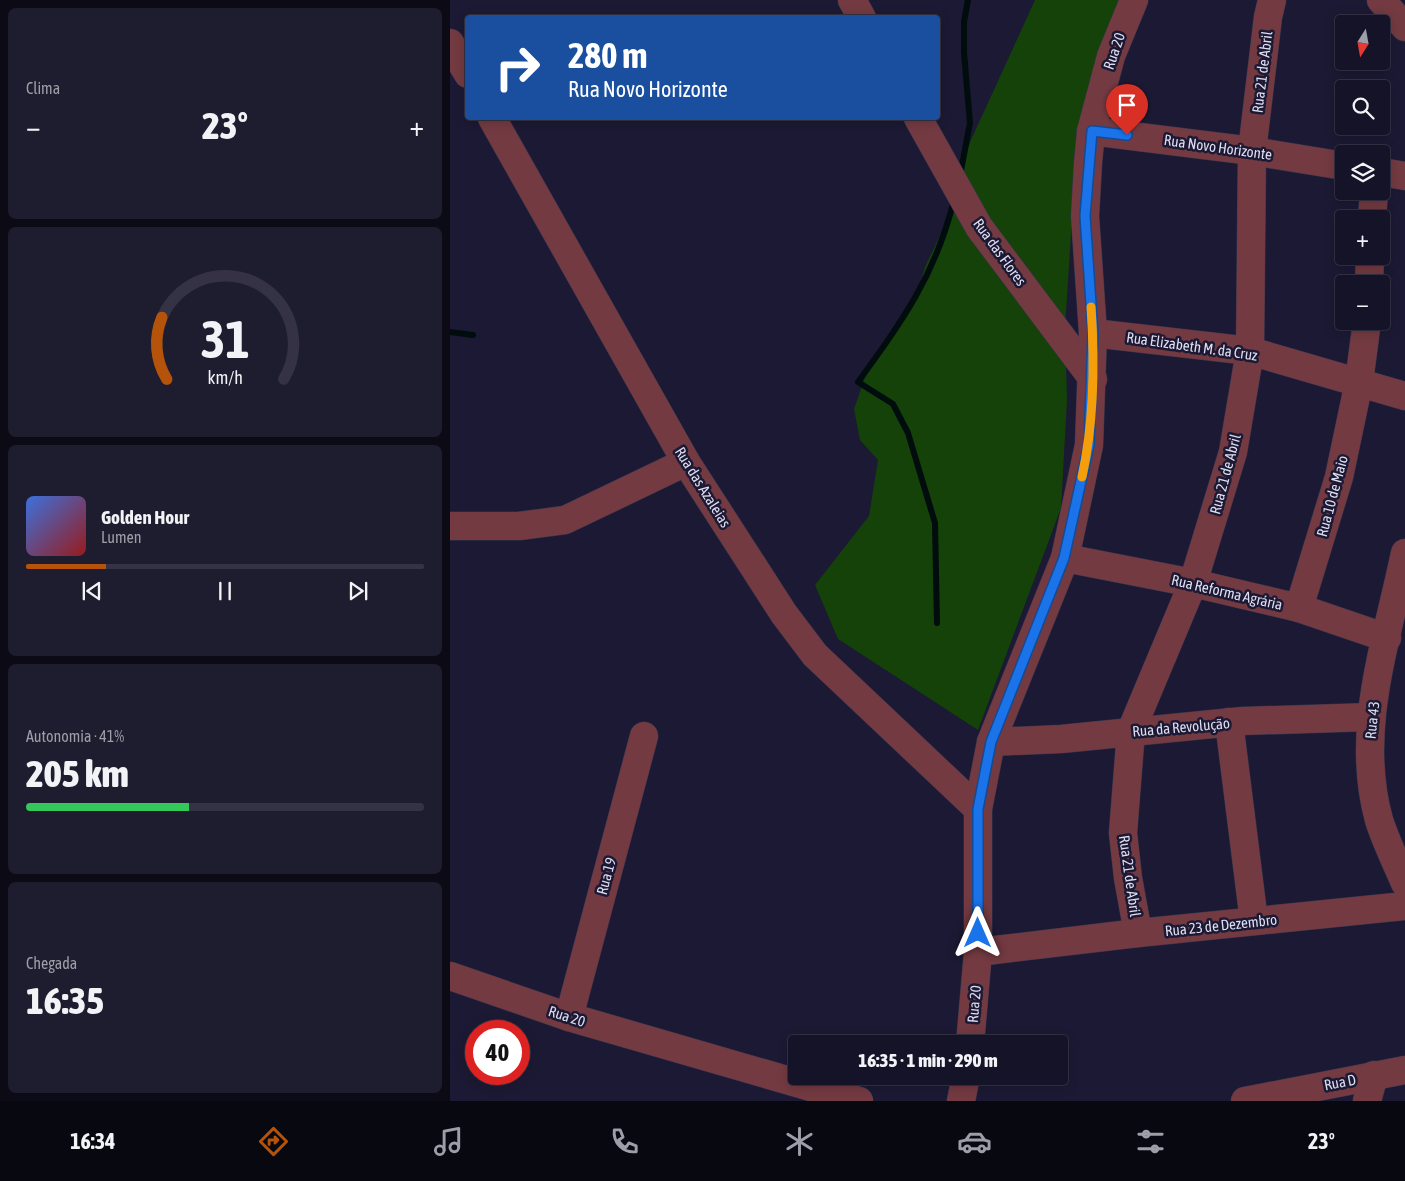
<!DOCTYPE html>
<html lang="pt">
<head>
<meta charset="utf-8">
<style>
	body { margin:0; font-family:"Asap Condensed",sans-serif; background:#1e1c2f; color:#f1f3f6; height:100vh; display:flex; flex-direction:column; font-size:19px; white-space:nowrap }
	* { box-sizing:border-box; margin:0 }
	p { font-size:16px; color:#9d9ea7 }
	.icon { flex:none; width:28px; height:28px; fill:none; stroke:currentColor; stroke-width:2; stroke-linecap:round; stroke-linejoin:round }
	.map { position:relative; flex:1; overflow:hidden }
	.sheet { display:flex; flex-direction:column; gap:8px; padding:8px; background:#0c0a15; width:450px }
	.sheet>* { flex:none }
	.hud { position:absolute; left:15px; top:15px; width:475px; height:105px; border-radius:5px; box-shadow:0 2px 12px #0003,0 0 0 1px #343244; background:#1a4fa0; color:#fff; overflow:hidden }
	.needle { width:32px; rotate:191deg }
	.fabs { position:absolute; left:885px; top:15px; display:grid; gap:10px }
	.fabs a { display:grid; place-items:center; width:55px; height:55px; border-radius:5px; background:#151327; box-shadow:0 2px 12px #0003,0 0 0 1px #343244; font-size:25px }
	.speed { position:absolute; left:15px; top:1020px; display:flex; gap:10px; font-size:25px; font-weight:700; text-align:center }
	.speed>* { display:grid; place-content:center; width:65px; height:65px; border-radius:50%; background:#151327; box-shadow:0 2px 12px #0003,0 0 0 1px #343244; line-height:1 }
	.speed .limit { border:8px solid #d22; background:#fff; color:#111 }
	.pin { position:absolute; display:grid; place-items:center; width:42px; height:42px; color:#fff; margin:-51px -21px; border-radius:50% 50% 50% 0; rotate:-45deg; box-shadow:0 0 5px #0007 }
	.pin .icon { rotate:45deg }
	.me { position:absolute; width:55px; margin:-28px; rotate:0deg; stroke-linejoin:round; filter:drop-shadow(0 0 4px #0008) }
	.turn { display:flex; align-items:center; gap:18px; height:105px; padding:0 20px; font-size:22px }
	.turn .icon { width:65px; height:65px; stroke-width:2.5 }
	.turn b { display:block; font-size:35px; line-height:42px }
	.big { font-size:38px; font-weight:800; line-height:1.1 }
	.sheet .widget { flex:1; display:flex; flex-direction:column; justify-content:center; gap:8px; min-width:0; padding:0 18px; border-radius:8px; background:#1e1c2f }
	.sheet .dial { align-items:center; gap:0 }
	.dial svg { height:130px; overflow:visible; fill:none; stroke:#343244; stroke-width:7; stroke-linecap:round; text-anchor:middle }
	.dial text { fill:#f1f3f6; stroke:none }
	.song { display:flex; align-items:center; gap:15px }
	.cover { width:60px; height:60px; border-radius:8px; background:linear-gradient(135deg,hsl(220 70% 55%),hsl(0 70% 35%)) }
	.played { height:5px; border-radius:2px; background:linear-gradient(90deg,#b45309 20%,#343244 20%) }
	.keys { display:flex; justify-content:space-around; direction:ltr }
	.heat { display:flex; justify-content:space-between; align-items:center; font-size:28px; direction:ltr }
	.charge { height:8px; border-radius:4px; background:linear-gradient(90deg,#34c759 41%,#343244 0) }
	.trip { position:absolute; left:338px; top:1035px; width:280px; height:50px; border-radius:5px; background:#151327; box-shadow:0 2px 12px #0003,0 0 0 1px #343244; font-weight:800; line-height:50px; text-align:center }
	.tabs { display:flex; height:80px; justify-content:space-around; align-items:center; background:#080810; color:#9d9ea7 }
	.tabs .icon { width:35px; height:35px }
	.tabs .on { color:#b45309 }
	.tabs b { font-size:22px; color:#f1f3f6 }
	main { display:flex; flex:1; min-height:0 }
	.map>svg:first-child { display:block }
	.green { fill:#144209 }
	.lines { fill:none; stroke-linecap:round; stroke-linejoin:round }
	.stream { stroke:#000c0d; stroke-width:6 }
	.minor-casing { stroke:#37354e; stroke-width:29 }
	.minor { stroke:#733a41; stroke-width:28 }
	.route-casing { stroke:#114b97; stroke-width:12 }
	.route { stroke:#1a73e8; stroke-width:9 }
	.slow { stroke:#f59e0b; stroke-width:9 }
	.labels { text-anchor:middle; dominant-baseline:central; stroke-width:5; stroke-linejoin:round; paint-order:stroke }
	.street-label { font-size:15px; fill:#dedef0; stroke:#1c1934 }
</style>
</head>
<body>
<main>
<section class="sheet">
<div class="widget"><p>Clima</p>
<div class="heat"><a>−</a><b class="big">23°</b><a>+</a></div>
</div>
<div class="widget dial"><svg viewBox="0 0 100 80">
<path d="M14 69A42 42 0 1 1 86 69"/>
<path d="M14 69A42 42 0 0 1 11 31" stroke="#b45309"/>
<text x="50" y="56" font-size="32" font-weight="700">31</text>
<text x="50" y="72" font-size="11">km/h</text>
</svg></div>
<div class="widget">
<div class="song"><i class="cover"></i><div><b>Golden Hour</b><p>Lumen</p></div></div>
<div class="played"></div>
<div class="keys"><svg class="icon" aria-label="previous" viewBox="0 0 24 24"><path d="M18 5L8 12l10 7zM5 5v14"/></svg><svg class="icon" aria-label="pause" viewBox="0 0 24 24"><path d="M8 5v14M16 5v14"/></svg><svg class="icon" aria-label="next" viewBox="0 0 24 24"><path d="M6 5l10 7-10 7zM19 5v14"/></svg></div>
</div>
<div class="widget"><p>Autonomia · 41%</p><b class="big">205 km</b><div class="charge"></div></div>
<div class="widget"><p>Chegada</p><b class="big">16:35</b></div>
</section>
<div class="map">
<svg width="955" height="1101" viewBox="0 0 955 1101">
	<rect width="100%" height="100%" fill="#1c1934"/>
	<path class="green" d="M 585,0 L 674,0 L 658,26 L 628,124 L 615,328 L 617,400 L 611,508 L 528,730 L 388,639 L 365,585 L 419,516 L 428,460 L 410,440 L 404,409 L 419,366 L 465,301 L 475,267 L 496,223 L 510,164 Z"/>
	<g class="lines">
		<g class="stream">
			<path d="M 510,176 L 520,123 L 514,53 L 514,22 L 518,0"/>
			<path d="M 0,332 L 23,335"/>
			<path d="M 487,623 L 485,523 L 458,433 L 443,404 L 408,382 C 453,320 485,276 504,200"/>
		</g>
		<g class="minor-casing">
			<g id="minor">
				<path d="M 402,0 L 412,18"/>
				<path d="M 931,0 L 955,27"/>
				<path d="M 0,43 L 18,74"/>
				<path d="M 42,118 L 236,462 L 334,614 L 365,655 L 528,809"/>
				<path d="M 468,118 L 529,227 L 643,379"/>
				<path d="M 641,131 L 802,151 L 894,166"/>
				<path d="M 931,172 L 955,176"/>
				<path d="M 922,219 L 924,191"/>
				<path d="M 919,284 L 920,256"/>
				<path d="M 643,333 L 800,351 L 955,396"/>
				<path d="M 0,526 L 69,526 L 115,520 L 236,462"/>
				<path d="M 955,553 C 937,641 904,730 929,820 C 936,842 946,862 955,883"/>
				<path d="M 615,558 L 743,583 L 849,608 L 937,638"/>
				<path d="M 849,608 L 889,477 L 909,382 L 917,321"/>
				<path d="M 779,722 L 804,921"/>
				<path d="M 541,742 L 611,739 L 793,721 L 921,717"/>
				<path d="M 688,933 L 678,878 L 673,833 L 681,731 L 743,583 L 783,452 L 800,351 L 802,151 L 818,17 L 822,0"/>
				<path d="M 528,952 L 688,933 L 955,906"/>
				<path d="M 0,976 L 119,1017 L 409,1101"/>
				<path d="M 119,1017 L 194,736"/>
				<path d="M 520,1044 L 528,952 L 528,809 L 541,742 L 615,558 L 639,445 L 643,333 L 635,216 L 638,163 L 641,131 L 661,56 L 684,0"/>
				<path d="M 511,1101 L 516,1076"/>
				<path d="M 795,1101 L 955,1070"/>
				<path d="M 917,1101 L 924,1075"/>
			</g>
		</g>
		<use href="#minor" class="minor"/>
	</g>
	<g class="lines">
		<g class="route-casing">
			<path id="route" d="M 528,933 L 528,809 L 541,742 L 614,558 L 639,445 L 643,333 L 635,216 L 642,131 L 677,135"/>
		</g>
		<use href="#route" class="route"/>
		<path class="slow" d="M 632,477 C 644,422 645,364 641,307"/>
	</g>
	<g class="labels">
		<g class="street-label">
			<text transform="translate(664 51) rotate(-71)">Rua 20</text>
			<text transform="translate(812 72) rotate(-83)">Rua 21 de Abril</text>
			<text transform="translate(768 147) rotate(8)">Rua Novo Horizonte</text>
			<text transform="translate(550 252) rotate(54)">Rua das Flores</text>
			<text transform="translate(742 346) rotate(8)">Rua Elizabeth M. da Cruz</text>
			<text transform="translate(775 474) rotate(-75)">Rua 21 de Abril</text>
			<text transform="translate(253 487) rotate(58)">Rua das Azaleias</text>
			<text transform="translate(882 496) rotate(-75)">Rua 10 de Maio</text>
			<text transform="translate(777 592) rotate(13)">Rua Reforma Agrária</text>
			<text transform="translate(922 720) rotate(-84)">Rua 43</text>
			<text transform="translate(731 727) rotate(-5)">Rua da Revolução</text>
			<text transform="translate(156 876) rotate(-75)">Rua 19</text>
			<text transform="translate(680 876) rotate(82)">Rua 21 de Abril</text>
			<text transform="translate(771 925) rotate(-6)">Rua 23 de Dezembro</text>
			<text transform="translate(524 1004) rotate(-85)">Rua 20</text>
			<text transform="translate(117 1016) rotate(18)">Rua 20</text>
			<text transform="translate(890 1082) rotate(-11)">Rua D</text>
		</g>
	</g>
</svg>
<div class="fabs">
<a><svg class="needle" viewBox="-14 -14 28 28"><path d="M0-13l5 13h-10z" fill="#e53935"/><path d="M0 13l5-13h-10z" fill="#9d9ea7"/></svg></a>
<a><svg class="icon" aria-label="search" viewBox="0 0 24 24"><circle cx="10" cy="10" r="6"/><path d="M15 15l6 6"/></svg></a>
<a><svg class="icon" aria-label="layers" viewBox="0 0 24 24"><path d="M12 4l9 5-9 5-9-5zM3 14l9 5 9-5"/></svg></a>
<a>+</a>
<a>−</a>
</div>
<div class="speed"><div class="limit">40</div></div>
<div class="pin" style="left:677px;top:135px;background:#d93025"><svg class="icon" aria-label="arrive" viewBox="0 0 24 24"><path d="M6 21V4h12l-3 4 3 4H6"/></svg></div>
<svg class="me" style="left:528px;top:933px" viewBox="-20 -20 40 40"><path d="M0-17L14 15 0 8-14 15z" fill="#1a73e8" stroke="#fff" stroke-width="4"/></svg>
<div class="trip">16:35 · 1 min · 290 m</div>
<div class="hud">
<div class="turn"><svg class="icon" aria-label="right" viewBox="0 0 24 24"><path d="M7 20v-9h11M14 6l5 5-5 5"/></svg><div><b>280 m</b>Rua Novo Horizonte</div></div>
</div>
</div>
</main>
<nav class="tabs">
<b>16:34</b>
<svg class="icon on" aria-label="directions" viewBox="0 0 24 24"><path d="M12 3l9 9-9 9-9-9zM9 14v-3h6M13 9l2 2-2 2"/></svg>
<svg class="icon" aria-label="music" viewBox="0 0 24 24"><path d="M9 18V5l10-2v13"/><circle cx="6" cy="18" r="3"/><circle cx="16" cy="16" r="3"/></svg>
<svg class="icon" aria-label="phone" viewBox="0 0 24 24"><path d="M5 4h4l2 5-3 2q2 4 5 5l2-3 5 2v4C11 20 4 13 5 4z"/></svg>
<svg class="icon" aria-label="climate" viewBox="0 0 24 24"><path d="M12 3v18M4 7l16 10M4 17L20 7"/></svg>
<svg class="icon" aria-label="car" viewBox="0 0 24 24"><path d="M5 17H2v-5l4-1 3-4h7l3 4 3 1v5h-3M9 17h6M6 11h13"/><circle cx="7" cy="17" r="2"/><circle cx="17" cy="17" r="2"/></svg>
<svg class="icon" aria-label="filters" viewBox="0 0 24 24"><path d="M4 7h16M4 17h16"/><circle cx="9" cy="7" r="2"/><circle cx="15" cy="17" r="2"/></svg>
<b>23°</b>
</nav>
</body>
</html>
